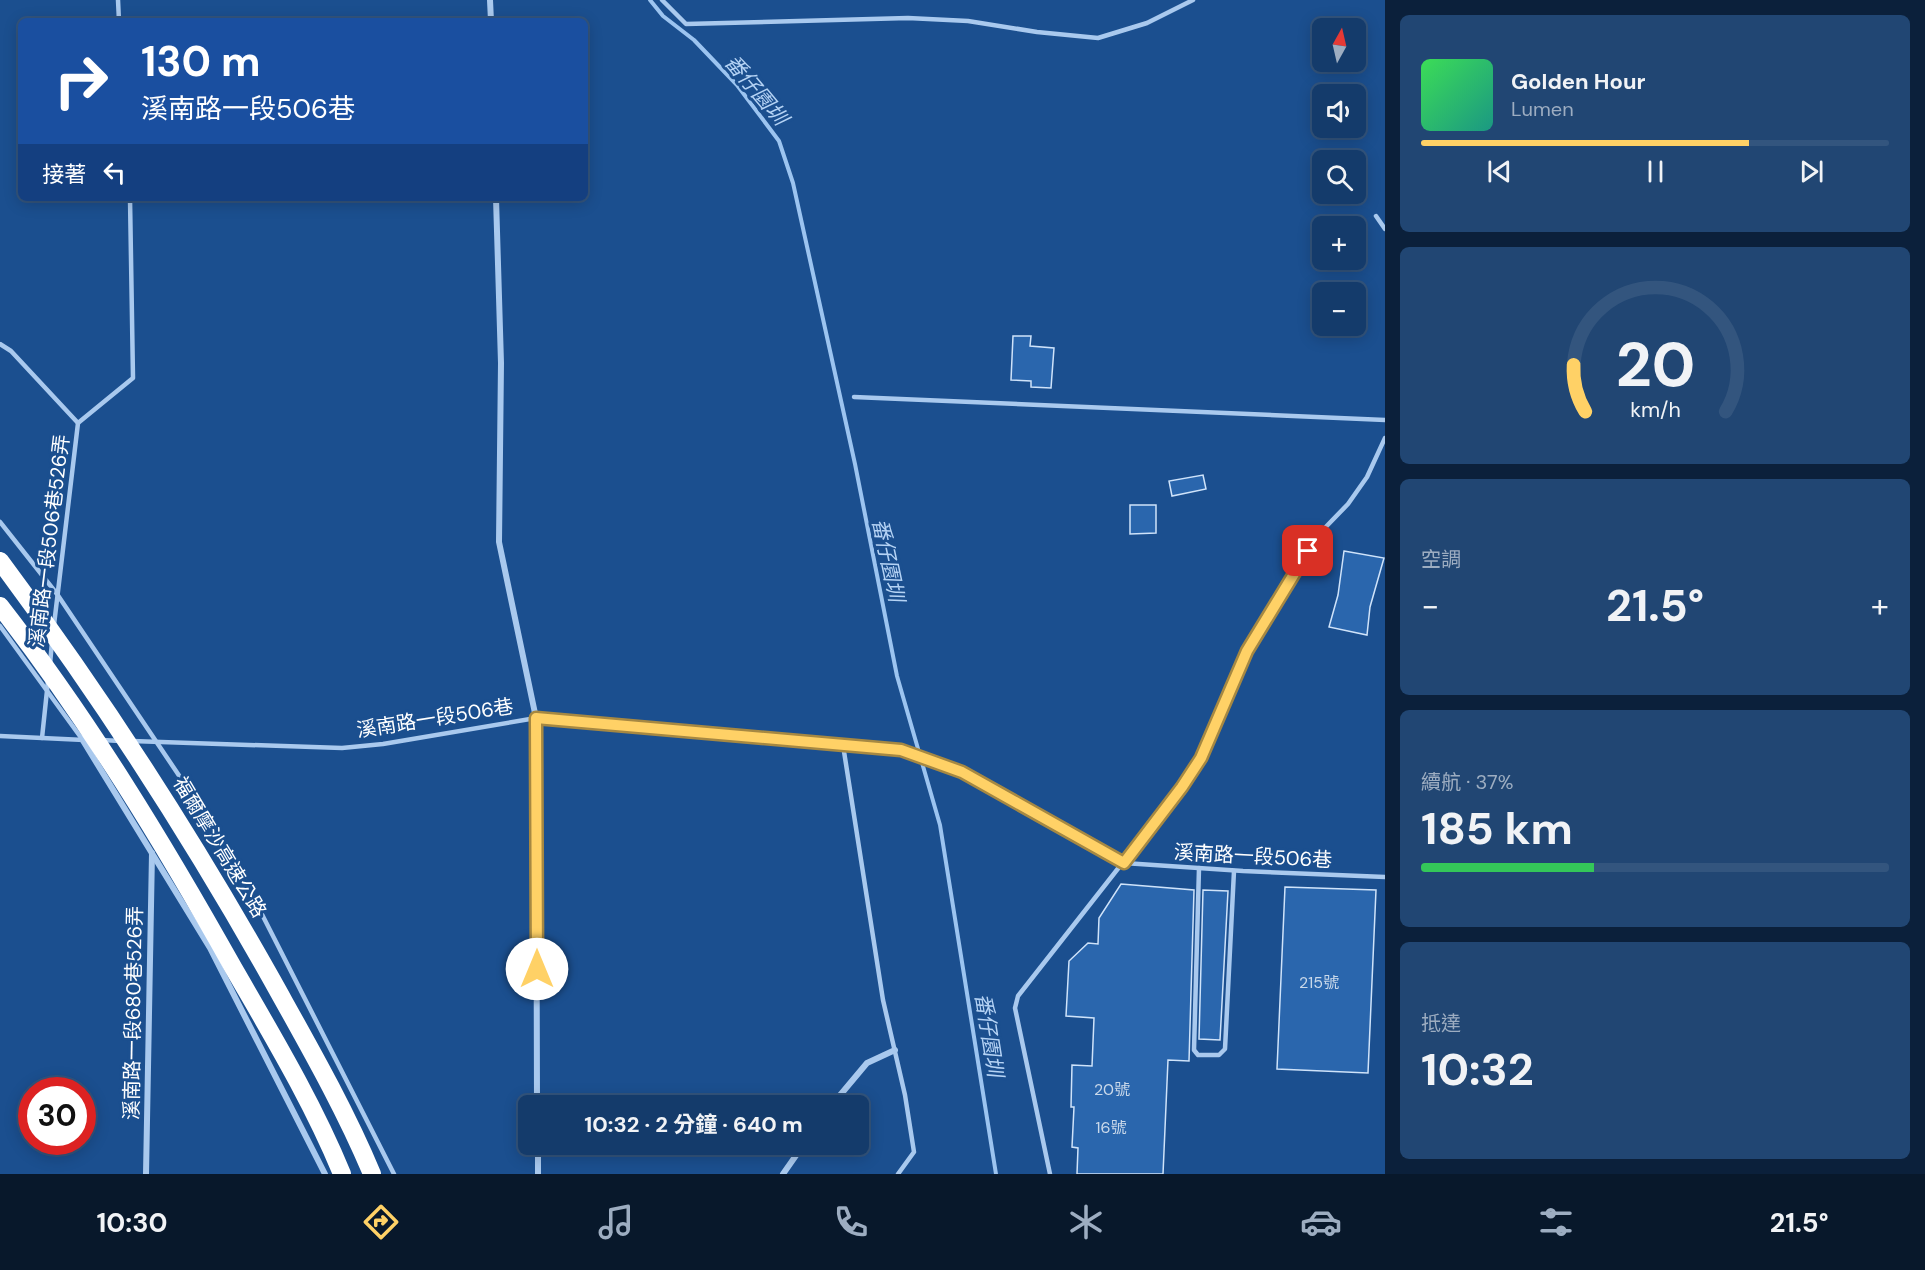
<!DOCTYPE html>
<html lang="zh-TW">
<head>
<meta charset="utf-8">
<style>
	body { margin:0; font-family:"DM Sans","Noto Sans TC",sans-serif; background:#214673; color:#f1f3f6; height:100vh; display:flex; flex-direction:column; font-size:22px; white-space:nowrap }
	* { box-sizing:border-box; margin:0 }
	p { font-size:20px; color:#9dadc1 }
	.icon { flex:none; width:33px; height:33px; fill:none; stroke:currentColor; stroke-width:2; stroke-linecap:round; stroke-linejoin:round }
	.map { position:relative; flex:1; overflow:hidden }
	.panel { display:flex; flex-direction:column; gap:15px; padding:15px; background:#0b203b; width:540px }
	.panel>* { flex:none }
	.hud { position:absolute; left:18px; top:18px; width:570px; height:183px; border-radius:9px; box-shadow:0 3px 15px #0003,0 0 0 2px #33557e; background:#1a4fa0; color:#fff; overflow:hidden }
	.needle { width:39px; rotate:8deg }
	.controls { position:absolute; left:1312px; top:18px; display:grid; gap:12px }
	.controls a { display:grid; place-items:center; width:54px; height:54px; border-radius:9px; background:#143b6b; box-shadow:0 3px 15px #0003,0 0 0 2px #33557e; font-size:30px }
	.speed { position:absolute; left:18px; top:1077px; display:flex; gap:12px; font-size:30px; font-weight:700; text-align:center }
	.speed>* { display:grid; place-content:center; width:78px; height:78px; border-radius:50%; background:#143b6b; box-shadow:0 3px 15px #0003,0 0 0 2px #33557e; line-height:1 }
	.speed .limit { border:9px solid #d22; background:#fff; color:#111 }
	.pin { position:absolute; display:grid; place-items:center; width:51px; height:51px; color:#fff; margin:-26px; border-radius:12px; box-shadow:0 3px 9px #0006 }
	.me { position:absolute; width:66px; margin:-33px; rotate:0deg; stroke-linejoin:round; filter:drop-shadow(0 0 4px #0008) }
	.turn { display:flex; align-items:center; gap:21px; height:126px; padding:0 24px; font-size:27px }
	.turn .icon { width:78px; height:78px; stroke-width:2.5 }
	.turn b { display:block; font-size:42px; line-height:51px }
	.then { display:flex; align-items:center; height:57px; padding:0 24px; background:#0003; gap:12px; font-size:22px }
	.big { font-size:45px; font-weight:700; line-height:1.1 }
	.panel .widget { flex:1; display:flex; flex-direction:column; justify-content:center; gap:9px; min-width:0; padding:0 21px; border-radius:9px; background:#214673 }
	.panel .dial { align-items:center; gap:0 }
	.dial svg { height:156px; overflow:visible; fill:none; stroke:#33557e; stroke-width:7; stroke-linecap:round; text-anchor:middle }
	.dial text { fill:#f1f3f6; stroke:none }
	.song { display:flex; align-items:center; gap:18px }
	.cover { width:72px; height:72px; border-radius:9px; background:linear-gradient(135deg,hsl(130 70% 55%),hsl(170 70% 35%)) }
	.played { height:6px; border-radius:3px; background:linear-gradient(90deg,#ffd166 70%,#33557e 70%) }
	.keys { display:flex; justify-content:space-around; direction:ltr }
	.heat { display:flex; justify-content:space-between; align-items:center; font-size:33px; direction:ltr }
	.charge { height:9px; border-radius:4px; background:linear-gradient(90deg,#34c759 37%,#33557e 0) }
	.trip { position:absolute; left:518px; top:1095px; width:351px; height:60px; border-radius:9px; background:#143b6b; box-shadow:0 3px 15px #0003,0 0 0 2px #33557e; font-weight:700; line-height:60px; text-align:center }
	.dock { display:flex; height:96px; justify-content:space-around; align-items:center; background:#08182b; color:#9dadc1 }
	.dock .icon { width:42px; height:42px }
	.dock .on { color:#ffd166 }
	.dock b { font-size:27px; color:#f1f3f6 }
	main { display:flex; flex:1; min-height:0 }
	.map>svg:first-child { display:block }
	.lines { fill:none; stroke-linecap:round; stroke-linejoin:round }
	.stream { stroke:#9cc4f0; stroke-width:4 }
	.building { fill:#2a66ad; stroke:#cfe3fa; stroke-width:1.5 }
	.service { stroke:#a9c9ee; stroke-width:4.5 }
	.minor { stroke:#a9c9ee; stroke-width:6 }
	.motorway-bridge { stroke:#fff; stroke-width:18 }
	.route-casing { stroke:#a68842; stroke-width:15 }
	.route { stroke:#ffd166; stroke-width:10 }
	.labels { text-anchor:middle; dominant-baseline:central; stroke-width:6; stroke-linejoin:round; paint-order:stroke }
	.number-label { font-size:16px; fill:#cad9ea }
	.street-label { font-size:20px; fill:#fff; stroke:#1b4f8f }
	.water-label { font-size:21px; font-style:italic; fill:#b5d3f5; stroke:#1b4f8f }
</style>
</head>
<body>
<main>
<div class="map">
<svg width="1385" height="1174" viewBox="0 0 1385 1174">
	<rect width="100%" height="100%" fill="#1b4f8f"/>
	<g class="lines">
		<path class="stream" d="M 650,0 L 663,16 L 694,40 L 737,85 L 779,141 L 793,183 L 855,464 L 897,676 L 940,825 L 996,1174"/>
	</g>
	<g class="building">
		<path d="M 1013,336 L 1031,336 L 1030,346 L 1054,348 L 1051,388 L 1031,387 L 1031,381 L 1011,380 Z"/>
		<path d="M 1203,475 L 1206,489 L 1172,496 L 1169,481 Z"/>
		<path d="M 1130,505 L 1156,505 L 1156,533 L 1130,534 Z"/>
		<path d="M 1344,551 L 1384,558 L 1370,607 L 1367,635 L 1329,627 L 1338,595 Z"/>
		<path d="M 1121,884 L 1194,890 L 1189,1061 L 1168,1060 L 1163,1174 L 1077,1174 L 1078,1148 L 1072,1147 L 1074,1107 L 1071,1107 L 1072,1065 L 1092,1066 L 1094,1018 L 1066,1016 L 1069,961 L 1088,943 L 1098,944 L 1099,918 Z"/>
		<path d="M 1285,887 L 1376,890 L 1368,1073 L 1277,1069 Z"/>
		<path d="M 1203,890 L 1228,891 L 1220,1040 L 1199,1039 Z"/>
	</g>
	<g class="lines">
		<g class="service">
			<path d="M 118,0 L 119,21"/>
			<path d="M 662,0 L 686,24 L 908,18 L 968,21 L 1037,32 L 1098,38 L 1147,23 L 1193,0"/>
			<path d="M 1376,216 L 1385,229"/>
			<path d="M 0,344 L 11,351 L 78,423 L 54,625"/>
			<path d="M 854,397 L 1385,420"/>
			<path d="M 78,423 L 133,378 L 130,198"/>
			<path d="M 0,522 L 57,594 L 178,774 L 243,877 L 394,1174"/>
			<path d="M 0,626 L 82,739"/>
			<path d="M 50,664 L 52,642"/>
			<path d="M 0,736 L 84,740"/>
			<path d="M 42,738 L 48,681"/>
			<path d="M 102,740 L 120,741"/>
			<path d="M 132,741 L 342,748 L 383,744 L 536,718 L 901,750 L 962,772 L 1124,863 L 1243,871 L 1385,877"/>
			<path d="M 843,745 L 883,1000 L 905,1095 L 914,1152 L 898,1174"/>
			<path d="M 1199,868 L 1194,1050 L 1198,1055 L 1219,1055 L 1225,1049 L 1234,871"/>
			<path d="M 1050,1174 L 1015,1008 L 1018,996 L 1182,787 L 1201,758 L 1247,651 L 1318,535 L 1348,504 L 1367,477 L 1385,438"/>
		</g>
		<g class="minor">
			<path d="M 490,0 L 491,21"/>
			<path d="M 496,198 L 501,363 L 499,542 L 536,718 L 537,1106"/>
			<path d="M 82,739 L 210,948 L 325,1174"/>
			<path d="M 831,1106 L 867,1063 L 895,1050"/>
			<path d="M 538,1144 L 538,1174"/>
			<path d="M 146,1174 L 152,853"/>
			<path d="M 783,1174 L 804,1144"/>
		</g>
		<g class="motorway-bridge">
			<path d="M 0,561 C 100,695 190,834 272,980 C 307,1043 344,1107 372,1174"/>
			<path d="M 0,606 C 88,719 164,844 234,969 C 272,1035 313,1103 342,1174"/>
		</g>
	</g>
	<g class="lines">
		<g class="route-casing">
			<path id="route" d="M 537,969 L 536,718 L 901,750 L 962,772 L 1124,863 L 1182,787 L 1201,758 L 1247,651 L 1308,551"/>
		</g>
		<use href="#route" class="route"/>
	</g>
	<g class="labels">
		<g class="number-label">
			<text x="1319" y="982">215號</text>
			<text x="1112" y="1089">20號</text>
			<text x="1111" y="1127">16號</text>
		</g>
		<g class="street-label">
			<text transform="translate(49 541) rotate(-83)">溪南路一段506巷526弄</text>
			<text transform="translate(435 718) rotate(-9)">溪南路一段506巷</text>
			<text transform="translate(220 847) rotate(59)">福爾摩沙高速公路</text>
			<text transform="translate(1253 856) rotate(3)">溪南路一段506巷</text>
			<text transform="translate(133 1013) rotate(-89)">溪南路一段680巷526弄</text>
		</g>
		<g class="water-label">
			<text transform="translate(756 90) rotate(50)">番仔園圳</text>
			<text transform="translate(888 560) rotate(78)">番仔園圳</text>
			<text transform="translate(989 1035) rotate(81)">番仔園圳</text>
		</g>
	</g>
</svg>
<div class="controls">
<a><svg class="needle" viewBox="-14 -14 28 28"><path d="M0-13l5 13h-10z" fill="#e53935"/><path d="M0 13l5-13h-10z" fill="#9dadc1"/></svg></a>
<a><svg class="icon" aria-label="sound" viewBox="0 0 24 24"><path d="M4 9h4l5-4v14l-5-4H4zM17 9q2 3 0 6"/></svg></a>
<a><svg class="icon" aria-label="search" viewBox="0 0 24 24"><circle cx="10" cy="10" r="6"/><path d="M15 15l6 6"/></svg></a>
<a>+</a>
<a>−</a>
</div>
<div class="speed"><div class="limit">30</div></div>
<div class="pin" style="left:1308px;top:551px;background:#d93025"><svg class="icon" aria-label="arrive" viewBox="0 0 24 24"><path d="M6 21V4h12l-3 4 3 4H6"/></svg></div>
<svg class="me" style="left:537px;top:969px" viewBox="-20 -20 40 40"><circle r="19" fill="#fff"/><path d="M0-13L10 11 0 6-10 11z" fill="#ffd166"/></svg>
<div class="trip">10:32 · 2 分鐘 · 640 m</div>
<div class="hud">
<div class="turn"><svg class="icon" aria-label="right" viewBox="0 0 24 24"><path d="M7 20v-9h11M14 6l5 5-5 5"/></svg><div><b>130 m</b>溪南路一段506巷</div></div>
<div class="then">接著<svg class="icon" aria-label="left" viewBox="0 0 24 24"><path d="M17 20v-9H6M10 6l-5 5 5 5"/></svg></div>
</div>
</div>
<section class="panel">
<div class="widget">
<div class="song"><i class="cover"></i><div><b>Golden Hour</b><p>Lumen</p></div></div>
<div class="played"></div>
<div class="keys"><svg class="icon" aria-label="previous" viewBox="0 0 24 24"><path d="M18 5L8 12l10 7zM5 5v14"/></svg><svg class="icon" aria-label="pause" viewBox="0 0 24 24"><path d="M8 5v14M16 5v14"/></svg><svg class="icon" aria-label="next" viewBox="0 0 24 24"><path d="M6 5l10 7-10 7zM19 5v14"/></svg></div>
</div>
<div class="widget dial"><svg viewBox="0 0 100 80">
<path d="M14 69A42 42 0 1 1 86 69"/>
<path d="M14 69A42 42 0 0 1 8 45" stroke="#ffd166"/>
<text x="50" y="56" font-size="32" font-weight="700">20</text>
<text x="50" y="72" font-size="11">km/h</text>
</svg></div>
<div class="widget"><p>空調</p>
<div class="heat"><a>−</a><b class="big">21.5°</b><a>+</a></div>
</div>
<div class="widget"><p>續航 · 37%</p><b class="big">185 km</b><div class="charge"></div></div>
<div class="widget"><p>抵達</p><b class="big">10:32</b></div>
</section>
</main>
<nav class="dock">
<b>10:30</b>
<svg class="icon on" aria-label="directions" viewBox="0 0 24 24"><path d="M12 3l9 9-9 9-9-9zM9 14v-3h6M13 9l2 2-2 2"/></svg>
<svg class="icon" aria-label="music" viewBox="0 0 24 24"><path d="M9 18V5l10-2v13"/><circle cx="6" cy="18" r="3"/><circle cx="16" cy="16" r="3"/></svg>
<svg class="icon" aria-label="phone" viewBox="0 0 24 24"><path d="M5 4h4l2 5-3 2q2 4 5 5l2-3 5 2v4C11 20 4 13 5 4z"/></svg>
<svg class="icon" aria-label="climate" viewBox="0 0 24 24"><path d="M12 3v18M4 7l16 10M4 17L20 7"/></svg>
<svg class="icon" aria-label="car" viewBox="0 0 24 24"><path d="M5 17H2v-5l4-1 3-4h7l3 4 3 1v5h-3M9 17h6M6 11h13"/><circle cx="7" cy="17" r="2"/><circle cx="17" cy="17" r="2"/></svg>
<svg class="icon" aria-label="filters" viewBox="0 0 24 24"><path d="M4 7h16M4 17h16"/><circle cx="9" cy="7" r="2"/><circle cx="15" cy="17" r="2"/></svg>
<b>21.5°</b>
</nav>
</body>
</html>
